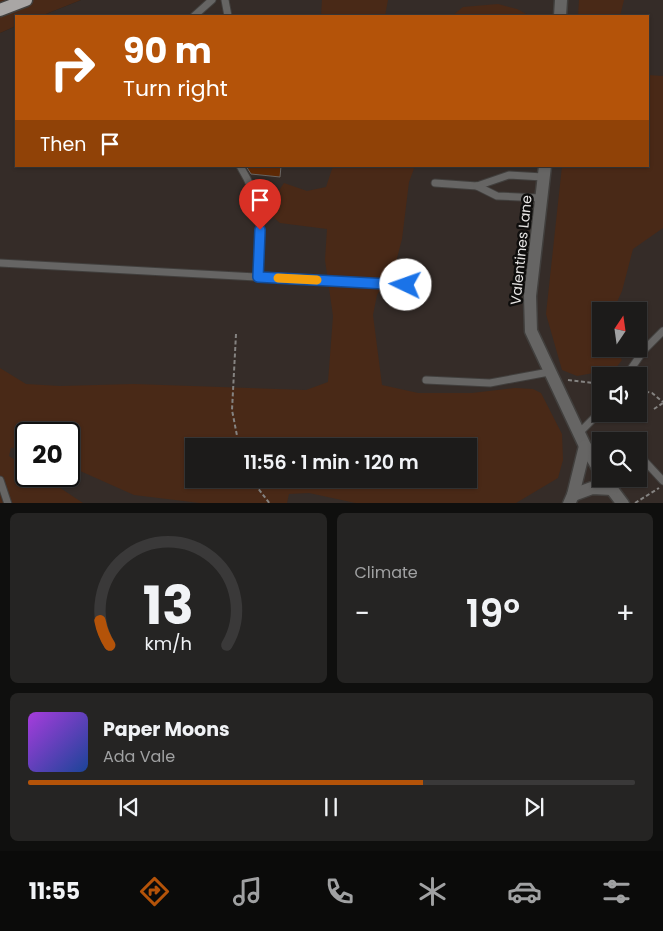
<!DOCTYPE html>
<html lang="en">
<head>
<meta charset="utf-8">
<style>
	body { margin:0; font-family:Poppins,sans-serif; background:#252423; color:#f1f3f6; height:100vh; display:flex; flex-direction:column; font-size:19px; white-space:nowrap }
	* { box-sizing:border-box; margin:0 }
	p { font-size:16px; color:#a0a1a2 }
	.icon { flex:none; width:28px; height:28px; fill:none; stroke:currentColor; stroke-width:2; stroke-linecap:round; stroke-linejoin:round }
	.map { position:relative; height:503px; overflow:hidden }
	.panel { display:flex; flex-direction:column; gap:10px; padding:10px; background:#0f0f0e; flex:1 }
	.panel>* { flex:none }
	.banner { position:absolute; left:15px; top:15px; width:634px; height:152px; border-radius:0px; box-shadow:0 1px 4px #0004,0 0 0 1px #3a3939; background:#b45309; color:#fff; overflow:hidden }
	.needle { width:32px; rotate:13deg }
	.controls { position:absolute; left:592px; top:302px; display:grid; gap:10px }
	.controls a { display:grid; place-items:center; width:55px; height:55px; border-radius:0px; background:#1c1b1a; box-shadow:0 1px 4px #0004,0 0 0 1px #3a3939; font-size:25px }
	.speed { position:absolute; left:15px; top:422px; display:flex; gap:10px; font-size:25px; font-weight:700; text-align:center }
	.speed>* { display:grid; place-content:center; width:65px; height:65px; border-radius:50%; background:#1c1b1a; box-shadow:0 1px 4px #0004,0 0 0 1px #3a3939; line-height:1 }
	.speed .limit { border:2px solid #111; border-radius:8px; background:#fff; color:#111 }
	.pin { position:absolute; display:grid; place-items:center; width:42px; height:42px; color:#fff; margin:-51px -21px; border-radius:50% 50% 50% 0; rotate:-45deg; box-shadow:0 0 5px #0007 }
	.pin .icon { rotate:45deg }
	.me { position:absolute; width:55px; margin:-28px; rotate:273deg; stroke-linejoin:round; filter:drop-shadow(0 0 4px #0008) }
	.turn { display:flex; align-items:center; gap:18px; height:105px; padding:0 25px; font-size:22px }
	.turn .icon { width:65px; height:65px; stroke-width:2.5 }
	.turn b { display:block; font-size:35px; line-height:42px }
	.then { display:flex; align-items:center; height:48px; padding:0 25px; background:#0003; gap:10px; font-size:19px }
	.big { font-size:38px; font-weight:600; line-height:1.1 }
	.panel .widget { flex:1; display:flex; flex-direction:column; justify-content:center; gap:8px; min-width:0; padding:0 18px; border-radius:8px; background:#252423 }
	.panel .dial { align-items:center; gap:0 }
	.dial svg { height:130px; overflow:visible; fill:none; stroke:#3a3939; stroke-width:7; stroke-linecap:round; text-anchor:middle }
	.dial text { fill:#f1f3f6; stroke:none }
	.song { display:flex; align-items:center; gap:15px }
	.cover { width:60px; height:60px; border-radius:8px; background:linear-gradient(135deg,hsl(280 70% 55%),hsl(220 70% 35%)) }
	.played { height:5px; border-radius:2px; background:linear-gradient(90deg,#b45309 65%,#3a3939 65%) }
	.keys { display:flex; justify-content:space-around; direction:ltr }
	.heat { display:flex; justify-content:space-between; align-items:center; font-size:28px; direction:ltr }
	.panel .tiles { flex:1; display:grid; gap:10px; grid-template-columns:1fr 1fr }
	.widget:last-child { grid-column:span 2 }
	.trip { position:absolute; left:185px; top:438px; width:292px; height:50px; border-radius:0px; background:#1c1b1a; box-shadow:0 1px 4px #0004,0 0 0 1px #3a3939; font-weight:600; line-height:50px; text-align:center }
	.tabs { display:flex; height:80px; justify-content:space-around; align-items:center; background:#0b0b0a; color:#a0a1a2 }
	.tabs .icon { width:35px; height:35px }
	.tabs .selected { color:#b45309 }
	.tabs b { font-size:22px; color:#f1f3f6 }
	.map>svg:first-child { display:block }
	.built { fill:#352c28; fill-rule:evenodd }
	.green { fill:#492917; fill-rule:evenodd }
	.building { fill:#5e2905; stroke:#696664 }
	.lines { fill:none; stroke-linecap:round; stroke-linejoin:round }
	.service-casing { stroke:#413f3d; stroke-width:9 }
	.minor-casing { stroke:#413f3d; stroke-width:15 }
	.primary-casing { stroke:#413f3d; stroke-width:15 }
	.path { stroke:#858381; stroke-width:2; stroke-dasharray:4 2.5; stroke-linecap:butt }
	.service { stroke:#666564; stroke-width:7 }
	.minor { stroke:#666564; stroke-width:12 }
	.primary { stroke:#a9a6a5; stroke-width:12 }
	.route-casing { stroke:#114b97; stroke-width:12 }
	.route { stroke:#1a73e8; stroke-width:9 }
	.slow { stroke:#f59e0b; stroke-width:9 }
	.labels { text-anchor:middle; dominant-baseline:central; stroke-width:5; stroke-linejoin:round; paint-order:stroke }
	.street-label { font-size:14px; fill:#e6e4e3; stroke:#0e0d0c }
</style>
</head>
<body>
<div class="map">
<svg width="663" height="504" viewBox="0 0 663 504">
	<rect width="100%" height="100%" fill="#262422"/>
	<path class="built" d="M 81,0 L 663,0 L 663,503 L 0,504 L 0,33 L 16,26 L 16,166 L 648,166 L 648,16 L 41,16 ZM 601,311 L 639,311 L 639,349 L 601,349 ZM 601,376 L 639,376 L 639,414 L 601,414 ZM 26,434 L 69,434 L 69,476 L 26,476 ZM 601,441 L 639,441 L 639,479 L 601,479 ZM 194,446 L 469,446 L 469,479 L 194,479 Z"/>
	<g class="green">
		<path d="M 0,0 L 81,0 L 41,16 L 16,16 L 16,26 L 0,33 Z"/>
		<path d="M 322,0 L 388,0 L 385,16 L 321,16 Z"/>
		<path d="M 579,0 L 624,0 L 620,16 L 578,16 Z"/>
		<path d="M 498,4 L 517,9 L 530,16 L 452,16 L 463,7 Z"/>
		<path d="M 648,75 L 663,76 L 663,228 L 633,249 L 622,291 L 613,311 L 601,311 L 601,349 L 615,349 L 622,360 L 615,369 L 577,376 L 562,370 L 546,314 L 562,166 L 648,166 Z"/>
		<path d="M 333,166 L 415,166 L 409,182 L 402,239 L 395,266 L 377,295 L 373,315 L 382,385 L 418,393 L 472,393 L 515,388 L 533,389 L 541,393 L 562,434 L 563,460 L 558,478 L 516,503 L 360,504 L 309,493 L 289,494 L 287,503 L 208,504 L 134,495 L 69,466 L 69,434 L 26,434 L 26,447 L 11,448 L 9,456 L 26,467 L 26,476 L 42,476 L 83,503 L 0,503 L 0,368 L 26,384 L 60,386 L 134,384 L 306,390 L 328,382 L 333,316 L 325,260 L 327,229 L 280,223 L 273,217 L 274,198 L 284,183 L 307,191 L 326,187 ZM 194,446 L 469,446 L 469,479 L 194,479 Z"/>
	</g>
	<path class="building" d="M 246,166 L 281,166 L 280,177 L 251,174 Z"/>
	<g class="lines">
		<g class="service-casing">
			<g id="service">
				<path d="M 225,0 L 228,16"/>
				<path d="M 194,16 L 212,0"/>
				<path d="M 240,166 C 266,209 261,230 258,277"/>
				<path d="M 435,183 L 477,186 L 509,175 L 543,177"/>
				<path d="M 477,186 L 497,196 L 541,198"/>
				<path d="M 0,263 L 424,286"/>
				<path d="M 626,376 L 644,350 L 663,331"/>
				<path d="M 426,380 L 490,383 L 549,372"/>
				<path d="M 579,433 L 601,411"/>
				<path d="M 639,455 L 663,481"/>
				<path d="M 0,480 L 8,504"/>
			</g>
		</g>
		<g class="minor-casing">
			<g id="minor">
				<path d="M 560,16 L 561,0"/>
				<path d="M 545,166 L 530,296 L 531,331 L 585,446 L 601,473"/>
				<path d="M 608,484 L 623,504"/>
				<path d="M 573,495 L 592,488 L 612,489"/>
				<path d="M 569,504 L 573,495 L 585,446"/>
			</g>
		</g>
		<g class="primary-casing">
			<path id="primary" d="M 0,10 L 26,0"/>
		</g>
		<g class="path">
			<path d="M 236,334 L 232,410 L 239,446"/>
			<path d="M 568,380 L 601,384"/>
			<path d="M 639,390 L 652,393 L 663,402"/>
			<path d="M 654,409 L 663,403"/>
			<path d="M 251,479 L 270,504"/>
			<path d="M 635,503 L 659,488"/>
		</g>
		<use href="#service" class="service"/>
		<use href="#minor" class="minor"/>
		<use href="#primary" class="primary"/>
	</g>
	<g class="lines">
		<g class="route-casing">
			<path id="route" d="M 260,230 L 258,277 L 406,285"/>
		</g>
		<use href="#route" class="route"/>
		<path class="slow" d="M 278,278 L 317,280"/>
	</g>
	<g class="labels">
		<g class="street-label">
			<text transform="translate(521 250) rotate(-84)">Valentines Lane</text>
		</g>
	</g>
</svg>
<div class="controls">
<a><svg class="needle" viewBox="-14 -14 28 28"><path d="M0-13l5 13h-10z" fill="#e53935"/><path d="M0 13l5-13h-10z" fill="#a0a1a2"/></svg></a>
<a><svg class="icon" aria-label="sound" viewBox="0 0 24 24"><path d="M4 9h4l5-4v14l-5-4H4zM17 9q2 3 0 6"/></svg></a>
<a><svg class="icon" aria-label="search" viewBox="0 0 24 24"><circle cx="10" cy="10" r="6"/><path d="M15 15l6 6"/></svg></a>
</div>
<div class="speed"><div class="limit">20</div></div>
<div class="pin" style="left:260px;top:230px;background:#d93025"><svg class="icon" aria-label="arrive" viewBox="0 0 24 24"><path d="M6 21V4h12l-3 4 3 4H6"/></svg></div>
<svg class="me" style="left:406px;top:285px" viewBox="-20 -20 40 40"><circle r="19" fill="#fff"/><path d="M0-13L10 11 0 6-10 11z" fill="#1a73e8"/></svg>
<div class="trip">11:56 · 1 min · 120 m</div>
<div class="banner">
<div class="turn"><svg class="icon" aria-label="right" viewBox="0 0 24 24"><path d="M7 20v-9h11M14 6l5 5-5 5"/></svg><div><b>90 m</b>Turn right</div></div>
<div class="then">Then<svg class="icon" aria-label="arrive" viewBox="0 0 24 24"><path d="M6 21V4h12l-3 4 3 4H6"/></svg></div>
</div>
</div>
<section class="panel">
<div class="tiles">
<div class="widget dial"><svg viewBox="0 0 100 80">
<path d="M14 69A42 42 0 1 1 86 69"/>
<path d="M14 69A42 42 0 0 1 8 54" stroke="#b45309"/>
<text x="50" y="56" font-size="32" font-weight="700">13</text>
<text x="50" y="72" font-size="11">km/h</text>
</svg></div>
<div class="widget"><p>Climate</p>
<div class="heat"><a>−</a><b class="big">19°</b><a>+</a></div>
</div>
<div class="widget">
<div class="song"><i class="cover"></i><div><b>Paper Moons</b><p>Ada Vale</p></div></div>
<div class="played"></div>
<div class="keys"><svg class="icon" aria-label="previous" viewBox="0 0 24 24"><path d="M18 5L8 12l10 7zM5 5v14"/></svg><svg class="icon" aria-label="pause" viewBox="0 0 24 24"><path d="M8 5v14M16 5v14"/></svg><svg class="icon" aria-label="next" viewBox="0 0 24 24"><path d="M6 5l10 7-10 7zM19 5v14"/></svg></div>
</div>
</div>
</section>
<nav class="tabs">
<b>11:55</b>
<svg class="icon selected" aria-label="directions" viewBox="0 0 24 24"><path d="M12 3l9 9-9 9-9-9zM9 14v-3h6M13 9l2 2-2 2"/></svg>
<svg class="icon" aria-label="music" viewBox="0 0 24 24"><path d="M9 18V5l10-2v13"/><circle cx="6" cy="18" r="3"/><circle cx="16" cy="16" r="3"/></svg>
<svg class="icon" aria-label="phone" viewBox="0 0 24 24"><path d="M5 4h4l2 5-3 2q2 4 5 5l2-3 5 2v4C11 20 4 13 5 4z"/></svg>
<svg class="icon" aria-label="climate" viewBox="0 0 24 24"><path d="M12 3v18M4 7l16 10M4 17L20 7"/></svg>
<svg class="icon" aria-label="car" viewBox="0 0 24 24"><path d="M5 17H2v-5l4-1 3-4h7l3 4 3 1v5h-3M9 17h6M6 11h13"/><circle cx="7" cy="17" r="2"/><circle cx="17" cy="17" r="2"/></svg>
<svg class="icon" aria-label="filters" viewBox="0 0 24 24"><path d="M4 7h16M4 17h16"/><circle cx="9" cy="7" r="2"/><circle cx="15" cy="17" r="2"/></svg>
</nav>
</body>
</html>
